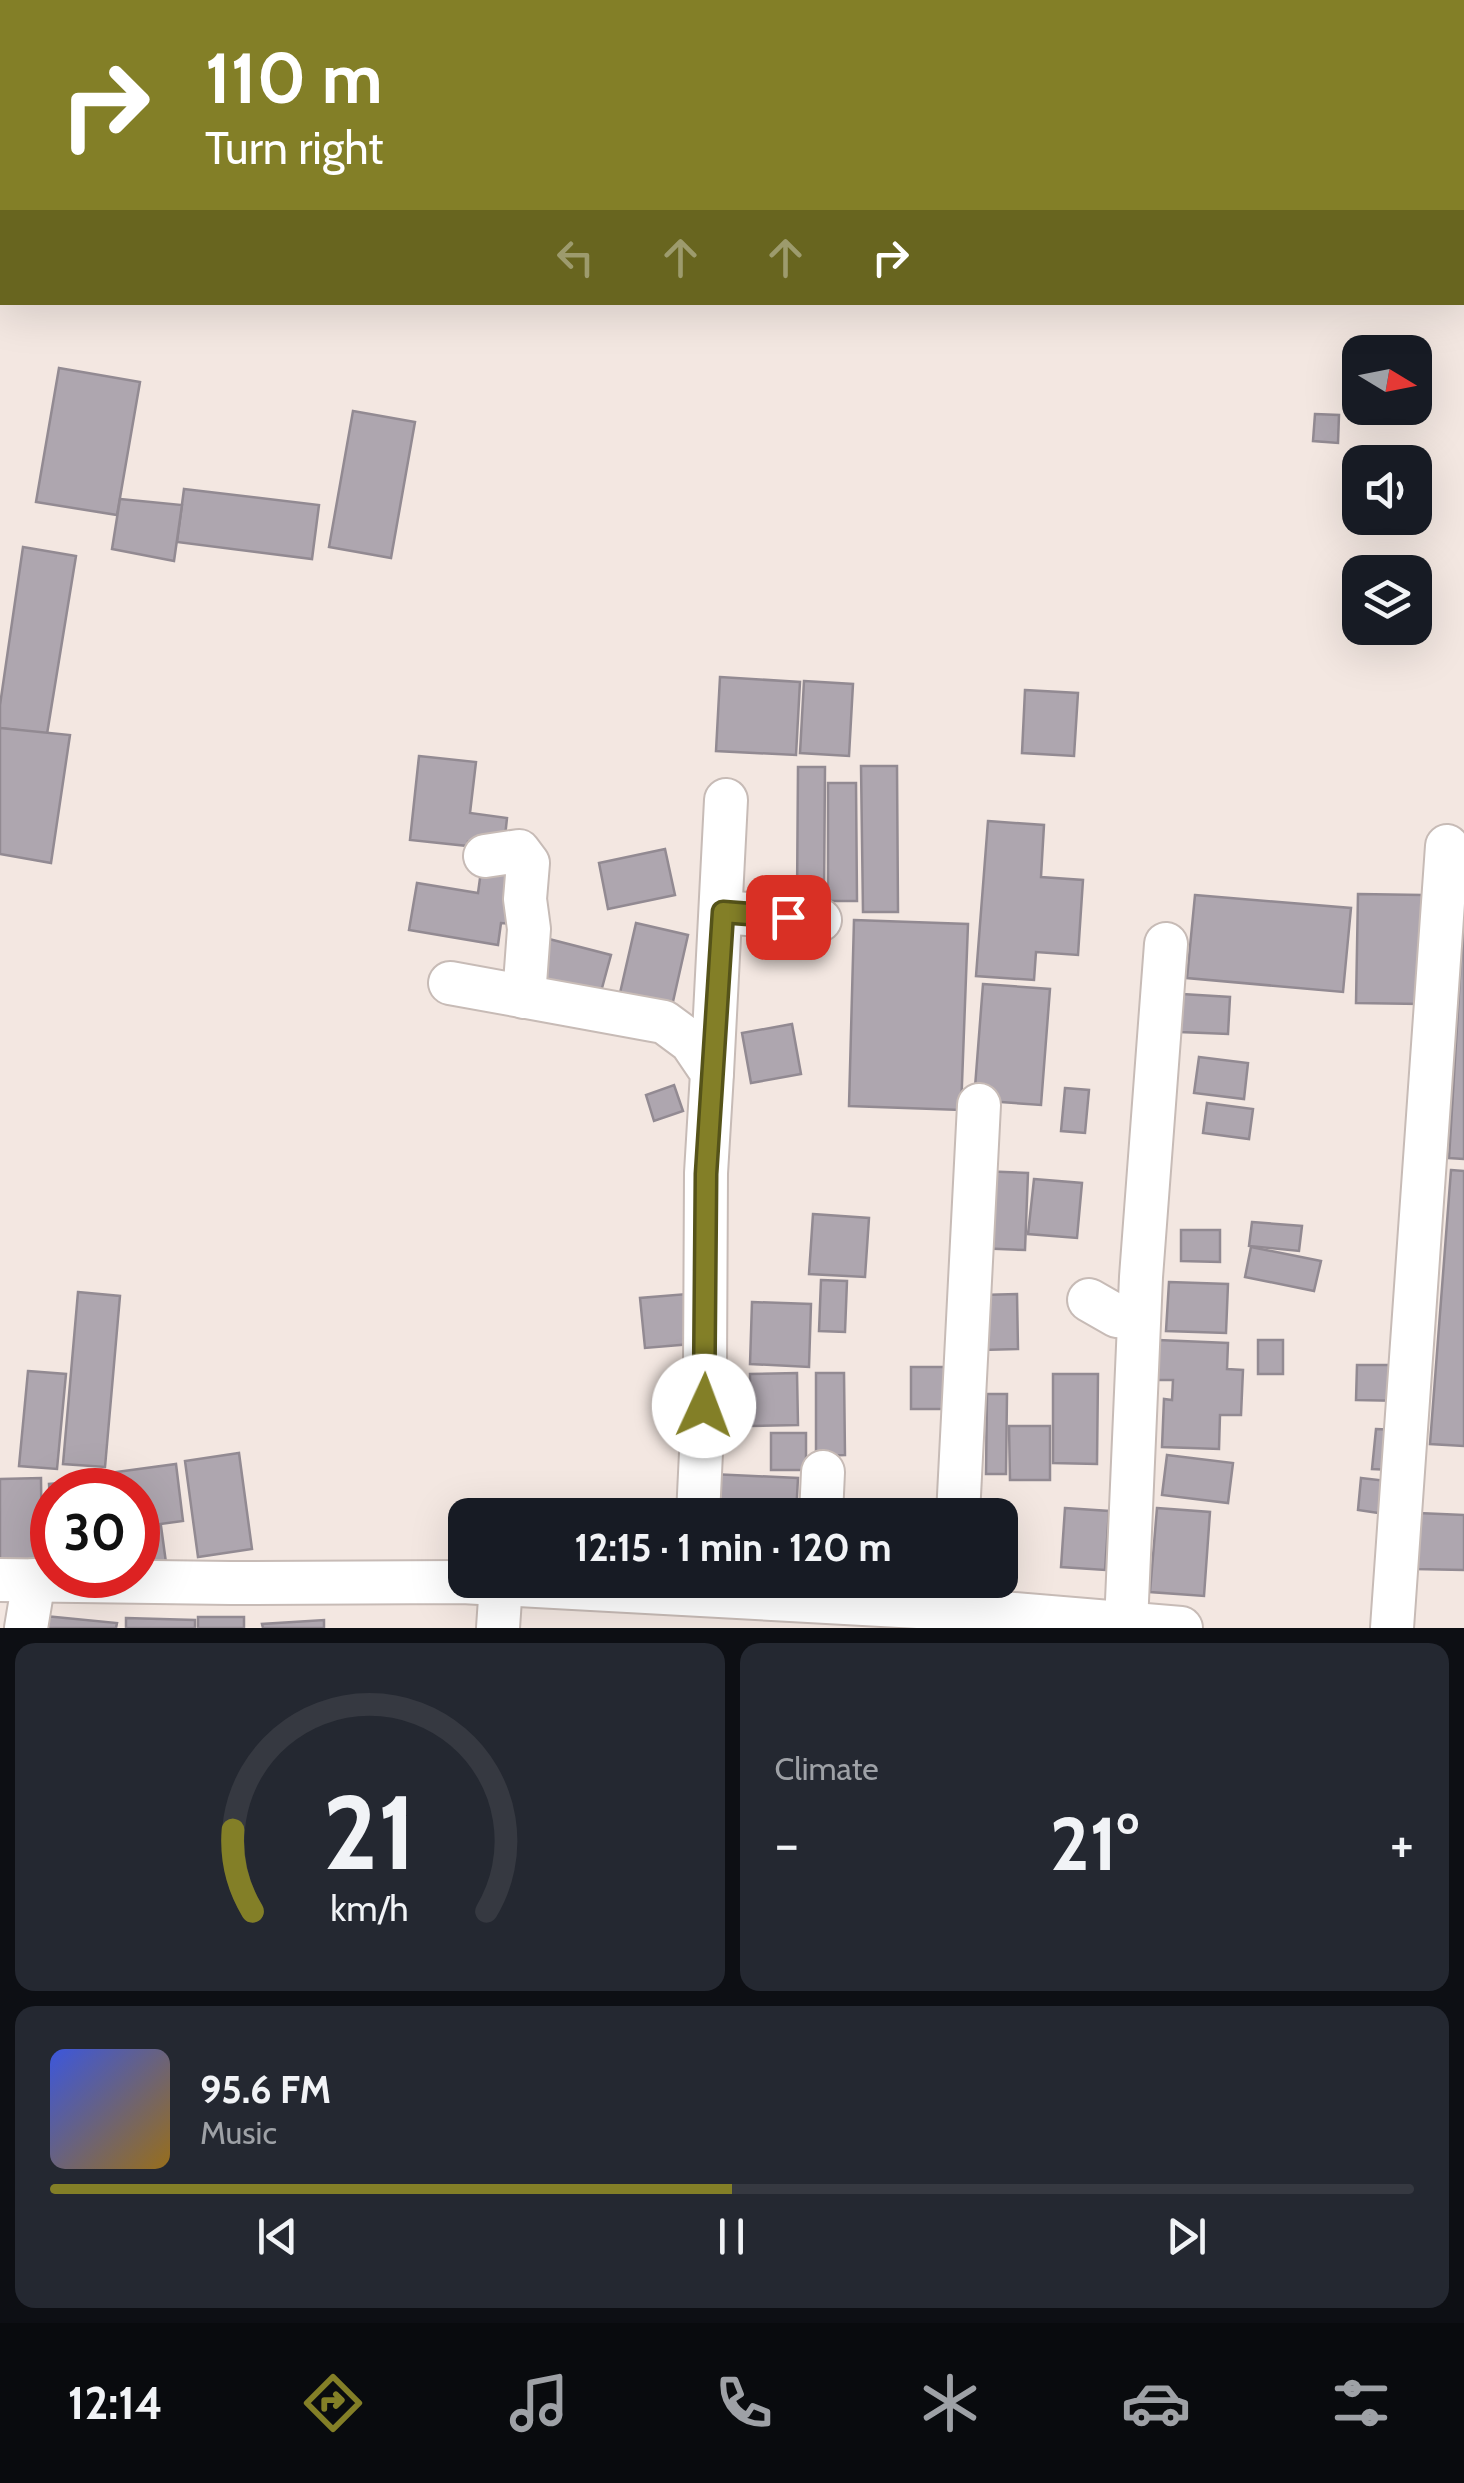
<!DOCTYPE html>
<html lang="en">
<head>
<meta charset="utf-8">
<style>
	body { margin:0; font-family:Cabin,sans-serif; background:#242831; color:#f1f3f6; height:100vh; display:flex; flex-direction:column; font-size:38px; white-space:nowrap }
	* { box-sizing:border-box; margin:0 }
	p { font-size:32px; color:#9ea1a6 }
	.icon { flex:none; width:55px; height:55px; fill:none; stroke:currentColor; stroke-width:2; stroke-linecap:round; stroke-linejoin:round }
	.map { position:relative; height:1628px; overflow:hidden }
	.details { display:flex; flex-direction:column; gap:15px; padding:15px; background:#0d0f14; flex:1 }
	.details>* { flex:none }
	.guide { position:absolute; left:0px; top:0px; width:1465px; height:305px; box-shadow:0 10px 40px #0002; background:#837f27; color:#fff; overflow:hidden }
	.needle { width:65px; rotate:100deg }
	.buttons { position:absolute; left:1342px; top:335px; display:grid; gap:20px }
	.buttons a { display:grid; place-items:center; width:90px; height:90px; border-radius:20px; background:#171b24; box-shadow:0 10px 40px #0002; font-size:50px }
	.speed { position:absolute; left:30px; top:1468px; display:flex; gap:20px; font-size:50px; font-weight:700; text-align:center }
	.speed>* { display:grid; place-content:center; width:130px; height:130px; border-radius:50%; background:#171b24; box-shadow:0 10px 40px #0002; line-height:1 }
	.speed .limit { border:15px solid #d22; background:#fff; color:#111 }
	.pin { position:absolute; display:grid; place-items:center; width:85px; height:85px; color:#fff; margin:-42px; border-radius:20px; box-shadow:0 5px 15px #0006 }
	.me { position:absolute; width:110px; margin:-55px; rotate:2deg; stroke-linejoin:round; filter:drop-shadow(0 0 8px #0008) }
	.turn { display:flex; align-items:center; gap:35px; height:210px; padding:0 40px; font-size:45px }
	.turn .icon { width:130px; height:130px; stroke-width:2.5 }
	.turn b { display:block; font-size:70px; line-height:85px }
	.lanes { display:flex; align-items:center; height:95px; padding:0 40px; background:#0003; justify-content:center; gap:50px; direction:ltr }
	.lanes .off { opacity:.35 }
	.big { font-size:75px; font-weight:700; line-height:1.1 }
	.details .card { flex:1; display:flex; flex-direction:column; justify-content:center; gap:15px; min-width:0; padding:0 35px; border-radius:20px; background:#242831 }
	.details .dial { align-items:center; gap:0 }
	.dial svg { height:260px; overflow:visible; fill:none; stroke:#363941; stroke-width:7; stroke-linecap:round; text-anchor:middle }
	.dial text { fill:#f1f3f6; stroke:none }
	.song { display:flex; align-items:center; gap:30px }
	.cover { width:120px; height:120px; border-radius:15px; background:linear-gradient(135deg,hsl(230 70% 55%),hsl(40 70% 35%)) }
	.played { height:10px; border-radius:5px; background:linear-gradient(90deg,#837f27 50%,#363941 50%) }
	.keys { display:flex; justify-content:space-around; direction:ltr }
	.heat { display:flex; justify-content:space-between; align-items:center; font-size:55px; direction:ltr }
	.details .tiles { flex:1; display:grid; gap:15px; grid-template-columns:1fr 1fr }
	.card:last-child { grid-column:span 2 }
	.trip { position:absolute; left:448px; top:1498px; width:570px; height:100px; border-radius:20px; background:#171b24; box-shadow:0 10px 40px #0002; font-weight:700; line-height:100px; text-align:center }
	.tab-bar { display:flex; height:160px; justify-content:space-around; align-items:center; background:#090b0e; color:#9ea1a6 }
	.tab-bar .icon { width:70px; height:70px }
	.tab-bar .on { color:#837f27 }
	.tab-bar b { font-size:45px; color:#f1f3f6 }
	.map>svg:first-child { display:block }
	.building { fill:#aea6af; stroke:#928a92; stroke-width:2.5 }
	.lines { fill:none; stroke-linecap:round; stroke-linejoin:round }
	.minor-casing { stroke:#c7bbb6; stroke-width:46 }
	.minor { stroke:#fff; stroke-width:42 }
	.route-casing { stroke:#555319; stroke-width:25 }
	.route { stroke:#837f27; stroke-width:18 }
</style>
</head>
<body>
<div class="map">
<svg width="1464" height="1628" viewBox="0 0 1464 1628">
	<rect width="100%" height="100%" fill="#f3e7e1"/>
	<g class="building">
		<path d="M 59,368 L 140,382 L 117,515 L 36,502 Z"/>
		<path d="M 353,411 L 415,422 L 391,558 L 329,547 Z"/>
		<path d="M 1315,414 L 1339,415 L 1338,443 L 1313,441 Z"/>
		<path d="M 184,489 L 319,505 L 312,559 L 177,542 Z"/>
		<path d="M 120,499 L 182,505 L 174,561 L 112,549 Z"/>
		<path d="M 23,547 L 76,556 L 47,734 L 0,728 L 0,705 Z"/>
		<path d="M 720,677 L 800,682 L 796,755 L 716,751 Z"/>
		<path d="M 804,681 L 853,684 L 849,756 L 800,753 Z"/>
		<path d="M 1025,690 L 1078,693 L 1074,756 L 1022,753 Z"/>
		<path d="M 0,728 L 70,735 L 51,863 L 0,854 Z"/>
		<path d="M 419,756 L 476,762 L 470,813 L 507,818 L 504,846 L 468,842 L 468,846 L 410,840 Z"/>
		<path d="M 861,766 L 897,766 L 898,912 L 863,912 Z"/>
		<path d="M 798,767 L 825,767 L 824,900 L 797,901 Z"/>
		<path d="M 828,783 L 856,783 L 857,901 L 828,901 Z"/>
		<path d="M 988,821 L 1044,825 L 1041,877 L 1083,880 L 1078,955 L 1036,952 L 1034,980 L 976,976 Z"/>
		<path d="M 665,849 L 675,895 L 608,909 L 599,863 Z"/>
		<path d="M 481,871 L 520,877 L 513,924 L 501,923 L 498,945 L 409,930 L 417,883 L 478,893 Z"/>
		<path d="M 1358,894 L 1423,895 L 1421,1004 L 1356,1003 Z"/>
		<path d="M 1195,895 L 1351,908 L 1343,992 L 1187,978 Z"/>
		<path d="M 1464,910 L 1464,1159 L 1449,1158 Z"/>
		<path d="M 854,920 L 968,924 L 961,1110 L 849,1106 Z"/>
		<path d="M 636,923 L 688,935 L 672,1006 L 620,993 Z"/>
		<path d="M 549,939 L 611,955 L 599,999 L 538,983 Z"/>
		<path d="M 983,984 L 1050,989 L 1041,1105 L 974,1100 Z"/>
		<path d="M 1182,994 L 1230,997 L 1228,1034 L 1180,1032 Z"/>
		<path d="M 792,1024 L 801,1074 L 751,1083 L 742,1033 Z"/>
		<path d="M 1199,1057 L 1248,1063 L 1244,1099 L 1194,1093 Z"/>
		<path d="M 674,1085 L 683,1111 L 654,1121 L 646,1095 Z"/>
		<path d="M 1065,1088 L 1089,1090 L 1085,1133 L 1061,1131 Z"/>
		<path d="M 1207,1103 L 1253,1109 L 1249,1139 L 1203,1133 Z"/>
		<path d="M 1451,1170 L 1464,1171 L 1464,1446 L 1430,1444 Z"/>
		<path d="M 980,1171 L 1028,1173 L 1025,1250 L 976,1248 Z"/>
		<path d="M 1034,1179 L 1082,1183 L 1077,1238 L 1028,1234 Z"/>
		<path d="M 813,1214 L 869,1218 L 865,1277 L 809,1274 Z"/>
		<path d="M 1252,1222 L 1302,1226 L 1299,1251 L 1249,1246 Z"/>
		<path d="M 1181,1230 L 1220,1230 L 1220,1262 L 1181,1261 Z"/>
		<path d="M 1251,1247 L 1321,1261 L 1314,1291 L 1245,1277 Z"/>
		<path d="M 821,1280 L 847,1281 L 845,1332 L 819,1331 Z"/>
		<path d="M 1169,1282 L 1228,1284 L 1226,1333 L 1166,1331 Z"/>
		<path d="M 78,1292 L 120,1296 L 105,1467 L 63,1464 Z"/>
		<path d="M 687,1294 L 691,1344 L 645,1348 L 640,1298 Z"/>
		<path d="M 1017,1294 L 1018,1349 L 982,1350 L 981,1295 Z"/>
		<path d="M 752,1302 L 811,1304 L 809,1367 L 750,1364 Z"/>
		<path d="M 1158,1340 L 1228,1343 L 1227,1369 L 1243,1370 L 1241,1415 L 1220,1415 L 1219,1449 L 1162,1447 L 1164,1399 L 1172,1400 L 1173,1380 L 1156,1380 Z"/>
		<rect x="1258" y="1340" width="25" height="34"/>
		<path d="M 1357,1365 L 1405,1365 L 1405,1401 L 1356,1400 Z"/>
		<path d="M 911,1367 L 950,1367 L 949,1409 L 911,1409 Z"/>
		<path d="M 28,1371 L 66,1374 L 57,1469 L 19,1466 Z"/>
		<path d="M 797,1373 L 798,1425 L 750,1426 L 750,1374 Z"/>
		<path d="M 816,1373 L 844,1373 L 845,1455 L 816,1456 Z"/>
		<path d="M 1053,1374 L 1098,1374 L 1097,1464 L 1053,1463 Z"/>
		<path d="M 987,1394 L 1007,1394 L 1006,1474 L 986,1474 Z"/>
		<path d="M 1009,1426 L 1050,1426 L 1050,1480 L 1010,1480 Z"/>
		<path d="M 1376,1429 L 1396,1430 L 1392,1470 L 1372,1469 Z"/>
		<rect x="771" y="1433" width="35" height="37"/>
		<path d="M 239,1453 L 252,1549 L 198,1557 L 185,1461 Z"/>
		<path d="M 1167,1455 L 1233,1463 L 1228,1503 L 1162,1495 Z"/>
		<path d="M 176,1464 L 183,1521 L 138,1527 L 138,1490 L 96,1490 L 94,1475 Z"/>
		<path d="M 711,1474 L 798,1478 L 796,1515 L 709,1515 Z"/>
		<path d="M 41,1478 L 42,1566 L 0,1567 L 0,1479 Z"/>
		<path d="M 1361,1478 L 1396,1482 L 1392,1515 L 1358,1510 Z"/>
		<path d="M 87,1481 L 87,1490 L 52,1490 L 52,1541 L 49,1484 Z"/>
		<path d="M 1065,1508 L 1109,1511 L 1105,1570 L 1061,1567 Z"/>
		<path d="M 1157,1508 L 1210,1512 L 1204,1596 L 1150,1592 Z"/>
		<path d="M 1418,1513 L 1464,1515 L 1464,1570 L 1416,1569 Z"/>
		<path d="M 161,1526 L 167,1570 L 138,1575 L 138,1530 Z"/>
		<path d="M 45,1616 L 117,1623 L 116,1628 L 44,1628 Z"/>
		<rect x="198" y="1617" width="46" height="11"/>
		<path d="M 126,1618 L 195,1620 L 195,1628 L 126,1628 Z"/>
		<path d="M 324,1620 L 324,1628 L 263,1628 L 262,1624 Z"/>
	</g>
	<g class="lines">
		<g class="minor-casing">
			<g id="minor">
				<path d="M 485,856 L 519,851 L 528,863 L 525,899 L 529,929 L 524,997"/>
				<path d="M 723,912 L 820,920"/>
				<path d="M 450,983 L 664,1022 L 691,1042 L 712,1073 L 706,1173 L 705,1369 L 698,1515"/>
				<path d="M 712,1073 L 726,800"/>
				<path d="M 1089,1300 L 1117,1316 L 1139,1318"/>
				<path d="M 821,1515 L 823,1472"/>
				<path d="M 958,1515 L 979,1105"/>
				<path d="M 0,1580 L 231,1583 L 462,1582 L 954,1609 L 1181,1628"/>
				<path d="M 1126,1624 L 1141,1277 L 1166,944"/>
				<path d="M 26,1628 L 34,1580"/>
				<path d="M 498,1628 L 501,1584"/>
				<path d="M 1392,1628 L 1447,846"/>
			</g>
		</g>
		<use href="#minor" class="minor"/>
	</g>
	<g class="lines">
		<g class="route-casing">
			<path id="route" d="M 704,1406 L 706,1174 L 723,912 L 788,917"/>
		</g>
		<use href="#route" class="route"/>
	</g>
</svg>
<div class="buttons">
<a><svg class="needle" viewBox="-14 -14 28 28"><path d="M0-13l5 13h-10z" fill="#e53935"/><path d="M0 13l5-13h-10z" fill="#9ea1a6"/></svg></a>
<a><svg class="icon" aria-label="sound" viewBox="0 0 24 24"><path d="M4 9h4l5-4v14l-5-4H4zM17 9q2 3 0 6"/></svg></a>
<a><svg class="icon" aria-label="layers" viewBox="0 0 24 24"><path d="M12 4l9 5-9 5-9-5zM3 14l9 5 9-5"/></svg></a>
</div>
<div class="speed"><div class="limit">30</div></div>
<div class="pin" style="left:788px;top:917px;background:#d93025"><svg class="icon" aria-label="arrive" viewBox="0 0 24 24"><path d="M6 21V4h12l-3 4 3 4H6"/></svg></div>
<svg class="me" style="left:704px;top:1406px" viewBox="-20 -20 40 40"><circle r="19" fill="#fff"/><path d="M0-13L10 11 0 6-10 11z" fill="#837f27"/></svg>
<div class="trip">12:15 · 1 min · 120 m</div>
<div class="guide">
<div class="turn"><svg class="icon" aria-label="right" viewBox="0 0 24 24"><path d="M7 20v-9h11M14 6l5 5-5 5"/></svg><div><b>110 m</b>Turn right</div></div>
<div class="lanes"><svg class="icon off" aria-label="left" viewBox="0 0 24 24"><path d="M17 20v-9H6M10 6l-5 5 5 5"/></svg><svg class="icon off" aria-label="ahead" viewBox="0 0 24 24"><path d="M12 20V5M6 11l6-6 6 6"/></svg><svg class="icon off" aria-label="ahead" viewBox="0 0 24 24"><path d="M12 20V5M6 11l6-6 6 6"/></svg><svg class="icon" aria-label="right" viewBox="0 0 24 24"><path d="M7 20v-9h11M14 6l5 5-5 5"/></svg></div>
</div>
</div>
<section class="details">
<div class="tiles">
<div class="card dial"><svg viewBox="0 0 100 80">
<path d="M14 69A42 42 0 1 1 86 69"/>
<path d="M14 69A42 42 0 0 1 8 44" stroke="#837f27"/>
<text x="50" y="56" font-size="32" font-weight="700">21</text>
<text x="50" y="72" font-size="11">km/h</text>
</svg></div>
<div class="card"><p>Climate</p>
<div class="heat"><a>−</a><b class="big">21°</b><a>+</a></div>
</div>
<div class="card">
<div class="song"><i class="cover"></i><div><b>95.6 FM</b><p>Music</p></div></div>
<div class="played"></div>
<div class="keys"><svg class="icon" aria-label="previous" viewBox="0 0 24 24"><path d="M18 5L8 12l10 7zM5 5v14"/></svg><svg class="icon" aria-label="pause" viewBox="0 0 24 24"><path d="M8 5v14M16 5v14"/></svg><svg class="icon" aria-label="next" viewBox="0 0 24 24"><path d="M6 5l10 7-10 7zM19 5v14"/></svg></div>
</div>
</div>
</section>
<nav class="tab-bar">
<b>12:14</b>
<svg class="icon on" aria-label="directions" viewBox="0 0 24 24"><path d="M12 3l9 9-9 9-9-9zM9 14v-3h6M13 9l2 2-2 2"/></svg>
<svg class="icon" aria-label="music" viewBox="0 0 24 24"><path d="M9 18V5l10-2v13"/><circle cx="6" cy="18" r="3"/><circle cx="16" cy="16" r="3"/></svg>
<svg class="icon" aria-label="phone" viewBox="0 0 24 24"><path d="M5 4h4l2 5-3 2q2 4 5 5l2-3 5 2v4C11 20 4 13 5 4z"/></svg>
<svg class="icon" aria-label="climate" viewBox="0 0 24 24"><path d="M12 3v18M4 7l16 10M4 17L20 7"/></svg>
<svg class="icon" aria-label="car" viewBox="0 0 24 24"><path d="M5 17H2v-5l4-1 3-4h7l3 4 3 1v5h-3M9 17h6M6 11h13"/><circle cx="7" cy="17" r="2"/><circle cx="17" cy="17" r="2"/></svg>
<svg class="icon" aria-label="filters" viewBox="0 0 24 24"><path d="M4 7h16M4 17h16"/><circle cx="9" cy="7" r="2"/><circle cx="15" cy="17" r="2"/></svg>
</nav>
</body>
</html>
